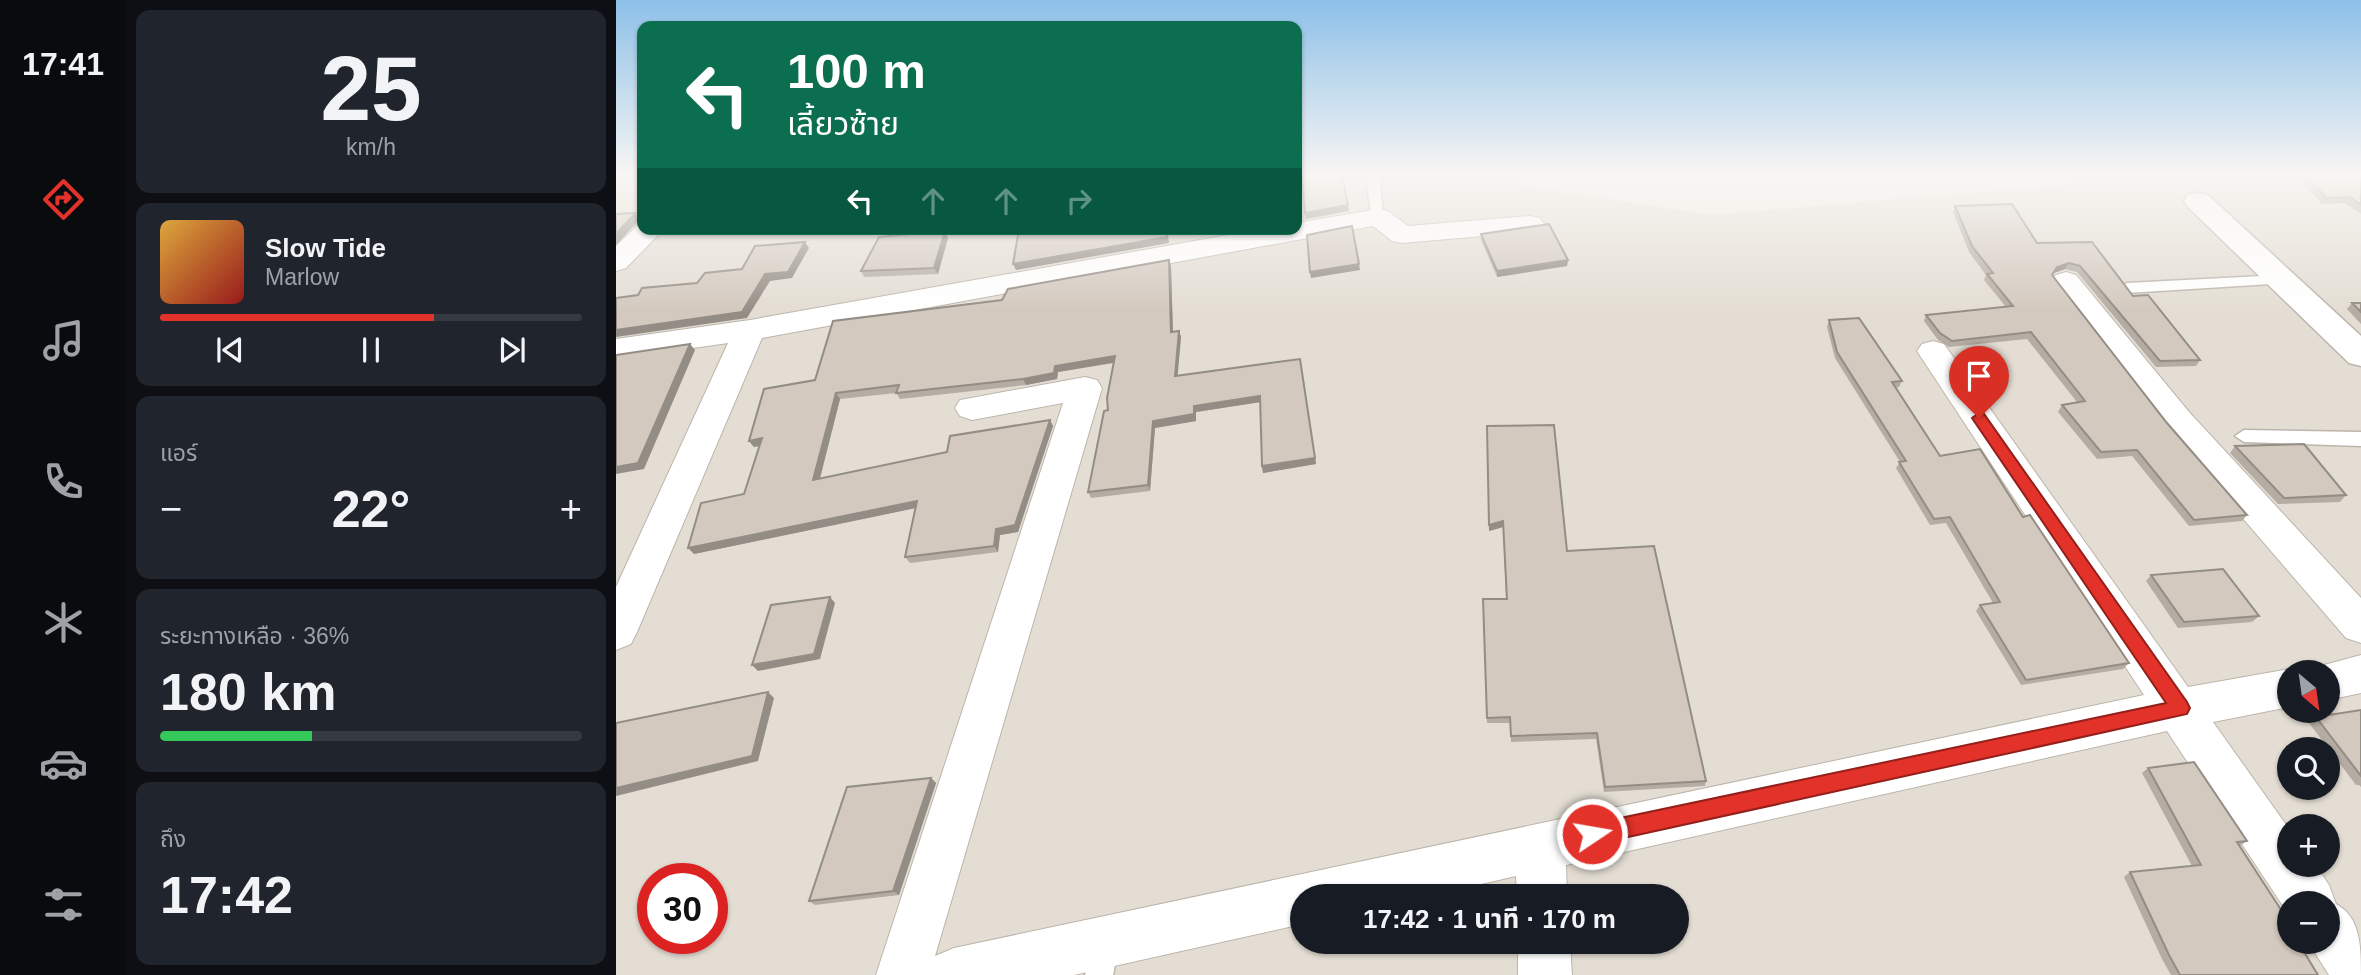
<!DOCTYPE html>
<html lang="th">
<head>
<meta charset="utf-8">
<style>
	body { margin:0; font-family:Arial,"Noto Sans Thai",sans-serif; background:#20242c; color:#f1f3f6; height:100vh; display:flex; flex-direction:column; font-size:26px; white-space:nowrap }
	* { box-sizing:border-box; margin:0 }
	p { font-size:23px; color:#9ea1a6 }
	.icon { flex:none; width:38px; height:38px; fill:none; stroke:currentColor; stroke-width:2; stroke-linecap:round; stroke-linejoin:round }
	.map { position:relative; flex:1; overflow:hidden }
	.panel { display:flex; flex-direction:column; gap:10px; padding:10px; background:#0d0f14; width:490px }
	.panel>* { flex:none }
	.hud { position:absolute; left:21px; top:21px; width:665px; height:214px; border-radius:14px; box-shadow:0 2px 5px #0004; background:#0b6e4f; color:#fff; overflow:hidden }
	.needle { width:46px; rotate:151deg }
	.controls { position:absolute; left:1661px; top:660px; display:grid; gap:14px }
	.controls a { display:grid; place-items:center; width:63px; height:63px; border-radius:50%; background:#171b24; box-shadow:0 2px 5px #0004; font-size:35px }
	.speed { position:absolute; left:21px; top:863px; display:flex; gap:14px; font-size:35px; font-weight:700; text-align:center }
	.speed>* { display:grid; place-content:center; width:91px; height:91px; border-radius:50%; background:#171b24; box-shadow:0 2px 5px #0004; line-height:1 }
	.speed .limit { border:10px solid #d22; background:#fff; color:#111 }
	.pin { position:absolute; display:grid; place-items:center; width:60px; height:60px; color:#fff; margin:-72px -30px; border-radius:50% 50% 50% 0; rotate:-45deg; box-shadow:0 0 7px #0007 }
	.pin .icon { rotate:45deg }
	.me { position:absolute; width:77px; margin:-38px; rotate:78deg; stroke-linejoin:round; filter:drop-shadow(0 0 5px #0008) }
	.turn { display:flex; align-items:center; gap:24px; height:147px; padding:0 35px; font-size:32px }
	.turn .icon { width:91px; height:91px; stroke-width:2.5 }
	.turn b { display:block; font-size:49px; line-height:60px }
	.lanes { display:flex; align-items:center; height:66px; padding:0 35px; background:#0003; justify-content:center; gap:35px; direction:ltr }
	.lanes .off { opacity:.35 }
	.big { font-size:52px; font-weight:700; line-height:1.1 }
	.panel .tile { flex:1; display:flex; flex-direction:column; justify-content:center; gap:10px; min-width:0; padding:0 24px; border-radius:14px; background:#20242c }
	.panel .dial { align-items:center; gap:0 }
	.dial b { font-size:91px; line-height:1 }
	.song { display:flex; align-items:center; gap:21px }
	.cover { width:84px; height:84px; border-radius:10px; background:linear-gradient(135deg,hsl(40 70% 55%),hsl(0 70% 35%)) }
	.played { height:7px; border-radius:4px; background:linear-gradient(90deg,#e23229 65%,#363941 65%) }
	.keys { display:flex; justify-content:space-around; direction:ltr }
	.heat { display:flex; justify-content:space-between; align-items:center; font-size:38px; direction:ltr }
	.charge { height:10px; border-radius:5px; background:linear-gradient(90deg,#34c759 36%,#363941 0) }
	.trip { position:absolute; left:674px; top:884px; width:399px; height:70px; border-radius:35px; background:#171b24; box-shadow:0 2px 5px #0004; font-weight:700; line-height:70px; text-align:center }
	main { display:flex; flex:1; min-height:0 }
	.tabs { display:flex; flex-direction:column; width:126px; justify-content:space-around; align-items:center; background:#090b0e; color:#9ea1a6 }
	.tabs .icon { width:49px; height:49px }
	.tabs .on { color:#e23229 }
	.tabs b { font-size:32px; color:#f1f3f6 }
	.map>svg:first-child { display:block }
	.residential { fill:#e3ddd3; fill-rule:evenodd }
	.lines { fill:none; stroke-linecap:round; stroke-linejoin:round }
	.service-casing { stroke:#bdb5ab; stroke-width:3 }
	.minor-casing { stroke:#bdb5ab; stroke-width:2 }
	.tertiary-casing { stroke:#bdb5ab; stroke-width:3 }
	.service { fill:#fff; fill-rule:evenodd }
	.minor { fill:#fff; fill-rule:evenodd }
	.tertiary { fill:#fff; fill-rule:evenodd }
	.wall { fill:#b5ada3 }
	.shaded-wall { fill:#948d85 }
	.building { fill:#d3c9be; stroke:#948d85; stroke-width:2 }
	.route { fill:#e23229; stroke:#93201b; stroke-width:2 }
</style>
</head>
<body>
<main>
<nav class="tabs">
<b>17:41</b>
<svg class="icon on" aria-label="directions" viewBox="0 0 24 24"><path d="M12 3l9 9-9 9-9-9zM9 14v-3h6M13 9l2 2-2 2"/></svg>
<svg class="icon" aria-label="music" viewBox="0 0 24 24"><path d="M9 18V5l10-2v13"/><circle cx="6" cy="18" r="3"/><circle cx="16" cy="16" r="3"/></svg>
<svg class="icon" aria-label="phone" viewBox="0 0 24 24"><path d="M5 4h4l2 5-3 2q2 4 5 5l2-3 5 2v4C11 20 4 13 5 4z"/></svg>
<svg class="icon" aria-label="climate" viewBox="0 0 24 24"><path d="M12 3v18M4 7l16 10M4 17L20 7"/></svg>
<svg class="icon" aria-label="car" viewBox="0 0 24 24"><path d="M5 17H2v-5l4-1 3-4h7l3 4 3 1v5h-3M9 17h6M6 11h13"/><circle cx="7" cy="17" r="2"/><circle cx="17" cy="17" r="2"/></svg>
<svg class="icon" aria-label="filters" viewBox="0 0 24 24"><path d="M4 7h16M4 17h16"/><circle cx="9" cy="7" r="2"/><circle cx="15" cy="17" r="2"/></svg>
</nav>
<section class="panel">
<div class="tile dial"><b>25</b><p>km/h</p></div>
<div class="tile">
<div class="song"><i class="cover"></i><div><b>Slow Tide</b><p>Marlow</p></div></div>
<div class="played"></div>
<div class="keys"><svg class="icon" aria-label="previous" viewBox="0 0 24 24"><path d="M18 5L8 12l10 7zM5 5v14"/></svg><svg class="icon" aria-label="pause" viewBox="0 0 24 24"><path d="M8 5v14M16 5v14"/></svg><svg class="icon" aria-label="next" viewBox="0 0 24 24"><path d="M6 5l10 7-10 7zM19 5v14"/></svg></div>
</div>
<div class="tile"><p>แอร์</p>
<div class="heat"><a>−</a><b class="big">22°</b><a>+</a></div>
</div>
<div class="tile"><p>ระยะทางเหลือ · 36%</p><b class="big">180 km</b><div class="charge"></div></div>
<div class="tile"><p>ถึง</p><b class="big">17:42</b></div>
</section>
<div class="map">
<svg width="1745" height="975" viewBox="0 0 1745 975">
	<rect width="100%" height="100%" fill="#f0ebe4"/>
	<path class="residential" d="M 0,176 L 26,176 L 26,229 L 167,229 L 164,235 L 212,229 L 681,229 L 681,176 L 850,176 L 1095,215 L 1545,176 L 1745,176 L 1745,975 L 0,975 ZM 1673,672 L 1712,672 L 1712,710 L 1673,710 ZM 1673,749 L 1712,749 L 1712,788 L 1673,788 ZM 1673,826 L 1712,826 L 1712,864 L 1673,864 ZM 37,878 L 96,878 L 96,938 L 37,938 ZM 686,896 L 1060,896 L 1060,942 L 686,942 ZM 1673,903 L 1712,903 L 1712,942 L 1673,942 Z"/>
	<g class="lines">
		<g class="service-casing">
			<g id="service">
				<path d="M 750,176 L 764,176 L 767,220 L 757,220 L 755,217 Z"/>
				<path d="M 1666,275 L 1671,277 L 1671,283 L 1511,293 L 1503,288 L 1511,283 Z"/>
				<path d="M 1628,430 L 1745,432 L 1745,446 L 1628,442 L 1619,436 Z"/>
				<path d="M 489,931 L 499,935 L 503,945 L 497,975 L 469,975 L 479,935 Z"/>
			</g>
		</g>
		<g class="minor-casing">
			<g id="minor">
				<path d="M 762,209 L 772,211 L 792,226 L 914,216 L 924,218 L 928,224 L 924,230 L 914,232 L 786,243 L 776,241 L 757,226 L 146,338 L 21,632 L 15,644 L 0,650 L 0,587 L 112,343 L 0,359 L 0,339 L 134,320 L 646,229 L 681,229 L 681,223 Z"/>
				<path d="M 24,223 L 26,229 L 48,229 L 10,268 L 0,271 L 0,246 Z"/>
				<path d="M 1450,272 L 1460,275 L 1573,412 L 1745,598 L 1745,643 L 1730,638 L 1549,428 L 1435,281 L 1440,275 Z"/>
				<path d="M 1317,341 L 1328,344 L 1572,687 L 1673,669 L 1682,672 L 1673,672 L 1673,707 L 1597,722 L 1673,829 L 1673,864 L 1699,864 L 1713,885 L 1720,904 C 1745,917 1745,948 1745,975 L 1713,975 L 1692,942 L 1712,942 L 1712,903 L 1673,903 L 1673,915 L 1551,731 L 950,865 L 951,896 L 901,896 L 900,876 L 813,896 L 686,896 L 686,924 L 458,975 L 260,975 L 447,403 L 356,420 L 344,416 L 339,408 L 344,400 L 469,377 L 481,380 L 486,388 L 319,956 L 338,948 L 1528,695 L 1301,351 L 1306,344 Z"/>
				<path d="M 1745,655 L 1745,693 L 1712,700 L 1712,672 L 1695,672 L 1697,668 Z"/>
				<path d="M 902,942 L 954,942 L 956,975 L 902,975 Z"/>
			</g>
		</g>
		<g class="tertiary-casing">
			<path id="tertiary" d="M 1582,193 L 1592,195 L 1745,336 L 1745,366 L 1733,363 L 1572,207 L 1568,201 L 1572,195 Z"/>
		</g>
		<use href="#service" class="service"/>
		<use href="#minor" class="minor"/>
		<use href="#tertiary" class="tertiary"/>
	</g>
	<g class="wall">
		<path d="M 1686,176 L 1745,176 L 1745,214 L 1729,203 L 1706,204 L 1684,180 Z"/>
		<path d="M 1339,206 L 1421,243 L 1476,242 L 1517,296 L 1584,360 L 1580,366 L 1540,367 L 1461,272 L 1449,269 L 1438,273 L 1436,276 L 1551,423 L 1631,515 L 1626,521 L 1573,526 L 1516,456 L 1481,459 L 1442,412 L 1446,405 L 1461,402 L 1411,339 L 1333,347 L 1322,340 L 1308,321 L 1310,315 L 1390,307 L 1368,280 L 1370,275 L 1353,252 L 1337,212 Z"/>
		<path d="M 44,229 L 97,229 L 94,233 L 48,234 Z"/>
		<path d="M 865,234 L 952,260 L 951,266 L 881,277 L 865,240 Z"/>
		<path d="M 332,238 L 322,274 L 248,277 L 245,271 Z"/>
		<path d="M 555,266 L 557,331 L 563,331 L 565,337 L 561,376 L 684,359 L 700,464 L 647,473 L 646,466 L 644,402 L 580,412 L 580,421 L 539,428 L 534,491 L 475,498 L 472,492 L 492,410 L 498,363 L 442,372 L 441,379 L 410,385 L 284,399 L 280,393 L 224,399 L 204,478 L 331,452 L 434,420 L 437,426 L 402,532 L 384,535 L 382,552 L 294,563 L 289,557 L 299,508 L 78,554 L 128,494 L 144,446 L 138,447 L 133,441 L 199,380 L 386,300 Z"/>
		<path d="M 1736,303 L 1745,303 L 1745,324 L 1731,309 Z"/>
		<path d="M 1213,320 L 1286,381 L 1283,387 L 1279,388 L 1324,456 L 1407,517 L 1513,663 L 1507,669 L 1405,685 L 1360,611 L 1364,605 L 1377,603 L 1330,523 L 1314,525 L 1280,468 L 1284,462 L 1219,358 L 1211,327 Z"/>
		<path d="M 871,426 L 951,551 L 1090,781 L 1089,786 L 988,792 L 980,739 L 895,742 L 894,723 L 871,723 L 867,599 L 890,599 L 887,527 L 873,531 Z"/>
		<path d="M 1619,446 L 1730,495 L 1724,502 L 1662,504 L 1614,453 Z"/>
		<path d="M 1535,575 L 1643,616 L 1636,622 L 1562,628 L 1530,581 Z"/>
		<path d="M 1745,710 L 1745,787 L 1743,785 L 1740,785 L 1693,723 L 1700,717 Z"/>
		<path d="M 1532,768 L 1631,841 L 1624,846 L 1671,919 L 1669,920 L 1702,975 L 1555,975 L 1546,959 L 1508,877 L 1514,872 L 1576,866 L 1526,773 Z"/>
		<path d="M 315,778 L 320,783 L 283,895 L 199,905 L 193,901 Z"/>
	</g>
	<g class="shaded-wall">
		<path d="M 732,205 L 733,211 L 690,219 L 689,213 Z"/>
		<path d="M 19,213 L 24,219 L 0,245 L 0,234 Z"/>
		<path d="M 550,229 L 551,229 L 553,243 L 400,270 L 397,264 Z"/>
		<path d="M 329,231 L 332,238 L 322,274 L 318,268 Z"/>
		<path d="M 189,242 L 193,248 L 176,278 L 154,281 L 131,318 L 0,337 L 0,330 L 149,274 Z"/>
		<path d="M 553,260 L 555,266 L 557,338 L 555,332 Z"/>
		<path d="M 952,260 L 951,266 L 881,277 L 881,271 Z"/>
		<path d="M 1453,263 L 1449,269 L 1438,273 L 1432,281 L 1441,267 Z"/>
		<path d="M 743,264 L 744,270 L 695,278 L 694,272 Z"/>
		<path d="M 563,331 L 565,337 L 561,383 L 559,376 Z"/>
		<path d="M 74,344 L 79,350 L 28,469 L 0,474 L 0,467 Z"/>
		<path d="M 499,356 L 501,362 L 442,372 L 441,379 L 410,385 L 407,379 L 439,366 Z"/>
		<path d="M 684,359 L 700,464 L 647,473 L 646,466 Z"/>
		<path d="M 220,393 L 224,399 L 202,486 L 197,480 Z"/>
		<path d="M 644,396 L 645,402 L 580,412 L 580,421 L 539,428 L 534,491 L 532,485 L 537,421 L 578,406 Z"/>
		<path d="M 434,420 L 437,426 L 402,532 L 384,535 L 382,552 L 378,546 L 380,529 Z"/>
		<path d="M 146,438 L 151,444 L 138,447 L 133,441 Z"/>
		<path d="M 301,501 L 305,507 L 78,554 L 72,548 Z"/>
		<path d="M 887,521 L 887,527 L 873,531 L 873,525 Z"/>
		<path d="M 214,597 L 219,603 L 204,659 L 142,671 L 136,665 Z"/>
		<path d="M 152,692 L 158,698 L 142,761 L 0,796 L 0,788 Z"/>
		<path d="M 315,778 L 320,783 L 283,895 L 277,891 Z"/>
	</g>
	<g class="building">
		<path d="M 686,176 L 726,176 L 732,205 L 689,213 Z"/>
		<path d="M 1690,176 L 1745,176 L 1745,205 L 1734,197 L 1711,198 Z"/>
		<path d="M 1396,204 L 1421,243 L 1476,242 L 1517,296 L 1532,295 L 1584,360 L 1544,361 L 1464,266 L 1453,263 L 1441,267 L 1436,275 L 1551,423 L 1631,515 L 1578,520 L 1521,450 L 1485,452 L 1446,405 L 1469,401 L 1415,332 L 1336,341 L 1324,333 L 1310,315 L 1397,306 L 1371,274 L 1377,273 L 1356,246 L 1339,206 Z"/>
		<path d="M 19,213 L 0,234 L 0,214 Z"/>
		<path d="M 933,224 L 952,260 L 881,271 L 865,234 Z"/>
		<path d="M 736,226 L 743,264 L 694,272 L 691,235 Z"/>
		<path d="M 403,229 L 550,229 L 551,237 L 397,264 Z"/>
		<path d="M 329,231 L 318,268 L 245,271 L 263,237 Z"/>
		<path d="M 189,242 L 172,272 L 149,274 L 126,312 L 0,330 L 0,298 L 22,295 L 26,288 L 81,283 L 89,273 L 126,269 L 139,246 Z"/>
		<path d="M 553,260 L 555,332 L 563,331 L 559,376 L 684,359 L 699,458 L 646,466 L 644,396 L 578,406 L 578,414 L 537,421 L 532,485 L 472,492 L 488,411 L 492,410 L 491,398 L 499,356 L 439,366 L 438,373 L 407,379 L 280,393 L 283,385 L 220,393 L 197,480 L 331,452 L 334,436 L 434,420 L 399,525 L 380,529 L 378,546 L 289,557 L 301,501 L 72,548 L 85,503 L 128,494 L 146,438 L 133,441 L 148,389 L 199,380 L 217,321 L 386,300 L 392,289 Z"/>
		<path d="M 1736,303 L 1745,303 L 1745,312 Z"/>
		<path d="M 1243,318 L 1286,381 L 1276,382 L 1324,456 L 1364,449 L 1407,517 L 1414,515 L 1513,663 L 1410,680 L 1364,605 L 1384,602 L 1334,517 L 1318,519 L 1283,462 L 1290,461 L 1221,352 L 1213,320 Z"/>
		<path d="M 74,344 L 22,463 L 0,467 L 0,355 Z"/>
		<path d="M 938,425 L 951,551 L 1038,546 L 1090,781 L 989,787 L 981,733 L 895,736 L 894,717 L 871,718 L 867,599 L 891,599 L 887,521 L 873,525 L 871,426 Z"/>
		<path d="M 1688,444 L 1730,495 L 1668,498 L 1619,446 Z"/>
		<path d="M 1607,569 L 1643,616 L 1568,622 L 1535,575 Z"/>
		<path d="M 214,597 L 198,654 L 136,665 L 155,605 Z"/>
		<path d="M 152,692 L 136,756 L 0,788 L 0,723 Z"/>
		<path d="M 1745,710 L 1745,776 L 1700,717 Z"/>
		<path d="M 1578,762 L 1631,841 L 1621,842 L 1671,919 L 1668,919 L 1673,927 L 1673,942 L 1682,942 L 1702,975 L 1564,975 L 1553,955 L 1514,872 L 1585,865 L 1532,768 Z"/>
		<path d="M 315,778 L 277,891 L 193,901 L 231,787 Z"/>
	</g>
	<linearGradient id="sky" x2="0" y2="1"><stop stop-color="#8dc0e8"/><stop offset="0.56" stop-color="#f8f6f3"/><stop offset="1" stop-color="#f8f6f3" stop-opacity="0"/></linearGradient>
	<rect width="1745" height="313" fill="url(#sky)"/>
	<path class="route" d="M 1363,413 L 1368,414 L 1571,702 L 1574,708 L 1571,714 L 976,845 L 969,842 L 966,834 L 969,827 L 976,824 L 1550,703 L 1358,421 L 1356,418 Z"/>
</svg>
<div class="controls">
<a><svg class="needle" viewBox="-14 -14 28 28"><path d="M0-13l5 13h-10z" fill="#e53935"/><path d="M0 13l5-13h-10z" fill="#9ea1a6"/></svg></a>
<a><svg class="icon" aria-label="search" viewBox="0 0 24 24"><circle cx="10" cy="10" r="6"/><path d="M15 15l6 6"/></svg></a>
<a>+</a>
<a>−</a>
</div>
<div class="speed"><div class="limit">30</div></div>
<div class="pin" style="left:1363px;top:418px;background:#d93025"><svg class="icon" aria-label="arrive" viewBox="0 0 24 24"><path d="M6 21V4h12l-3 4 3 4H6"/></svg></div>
<svg class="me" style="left:976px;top:834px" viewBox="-20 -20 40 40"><circle r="17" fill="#e23229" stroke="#fff" stroke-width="3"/><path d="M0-11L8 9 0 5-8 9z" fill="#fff"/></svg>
<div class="trip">17:42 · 1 นาที · 170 m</div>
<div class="hud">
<div class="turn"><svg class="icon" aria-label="left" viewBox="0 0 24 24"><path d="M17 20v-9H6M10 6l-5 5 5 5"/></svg><div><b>100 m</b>เลี้ยวซ้าย</div></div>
<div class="lanes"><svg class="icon" aria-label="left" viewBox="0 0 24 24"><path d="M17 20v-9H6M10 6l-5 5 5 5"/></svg><svg class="icon off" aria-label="ahead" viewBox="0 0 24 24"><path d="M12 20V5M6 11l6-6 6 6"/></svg><svg class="icon off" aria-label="ahead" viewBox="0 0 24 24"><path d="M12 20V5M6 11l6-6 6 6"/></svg><svg class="icon off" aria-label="right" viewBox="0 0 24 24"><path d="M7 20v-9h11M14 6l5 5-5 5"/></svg></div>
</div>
</div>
</main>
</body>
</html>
